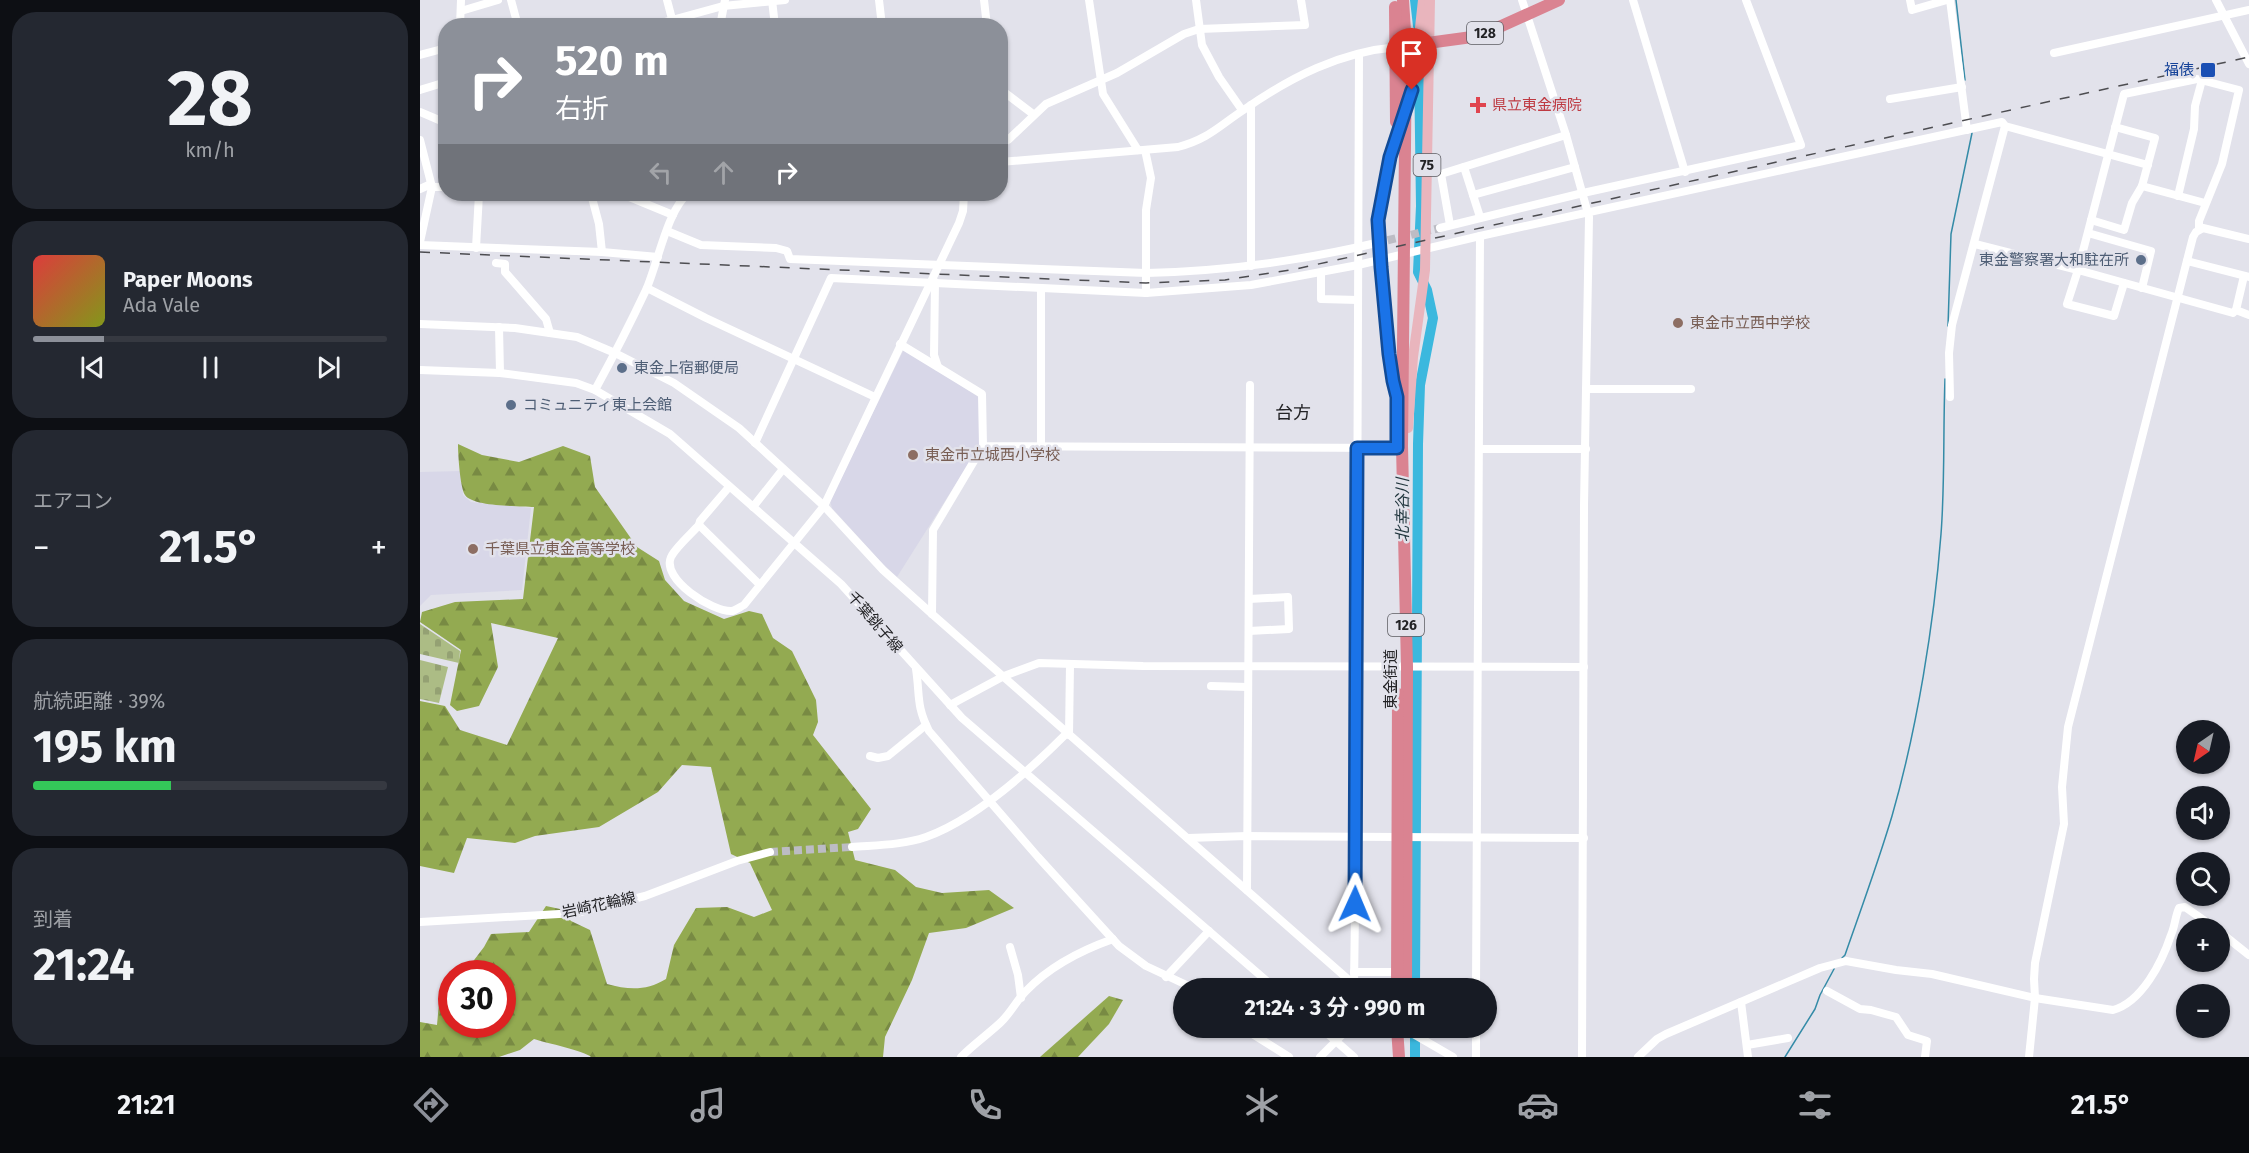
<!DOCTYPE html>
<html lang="ja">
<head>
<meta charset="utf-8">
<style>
	body { margin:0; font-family:"Fira Sans","Noto Sans JP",sans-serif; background:#242831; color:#f1f3f6; height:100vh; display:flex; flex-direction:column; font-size:22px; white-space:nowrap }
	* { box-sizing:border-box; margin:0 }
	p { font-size:20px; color:#9ea1a6 }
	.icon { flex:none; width:33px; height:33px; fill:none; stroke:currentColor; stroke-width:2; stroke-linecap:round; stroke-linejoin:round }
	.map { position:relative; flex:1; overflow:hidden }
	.side { display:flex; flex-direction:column; gap:12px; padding:12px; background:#0d0f14; width:420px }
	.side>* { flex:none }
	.banner { position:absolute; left:18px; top:18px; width:570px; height:183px; border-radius:24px; box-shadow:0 2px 4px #0004; background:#8c9099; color:#fff; overflow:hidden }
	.needle { width:39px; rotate:214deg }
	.fabs { position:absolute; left:1756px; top:720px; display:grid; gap:12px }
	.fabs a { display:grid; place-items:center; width:54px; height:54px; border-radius:50%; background:#171b24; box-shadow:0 2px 4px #0004; font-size:30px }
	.speed { position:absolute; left:18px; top:960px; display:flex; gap:12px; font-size:30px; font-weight:700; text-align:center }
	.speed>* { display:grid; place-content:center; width:78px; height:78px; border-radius:50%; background:#171b24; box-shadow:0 2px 4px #0004; line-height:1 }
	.speed .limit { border:9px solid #d22; background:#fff; color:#111 }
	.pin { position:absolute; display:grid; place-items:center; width:51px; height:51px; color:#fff; margin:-62px -26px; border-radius:50% 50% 50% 0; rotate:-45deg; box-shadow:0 0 6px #0007 }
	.pin .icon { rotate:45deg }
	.me { position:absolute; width:66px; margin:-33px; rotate:1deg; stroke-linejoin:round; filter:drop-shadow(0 0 4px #0008) }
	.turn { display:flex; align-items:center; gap:21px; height:126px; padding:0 18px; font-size:27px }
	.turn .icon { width:78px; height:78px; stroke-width:2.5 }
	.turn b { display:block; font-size:42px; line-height:51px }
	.lanes { display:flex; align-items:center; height:57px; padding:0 18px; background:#0003; justify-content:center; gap:30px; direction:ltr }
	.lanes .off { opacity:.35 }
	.big { font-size:45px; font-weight:700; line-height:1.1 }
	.side .widget { flex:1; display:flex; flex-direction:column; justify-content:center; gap:9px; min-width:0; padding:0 21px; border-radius:24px; background:#242831 }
	.side .dial { align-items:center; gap:0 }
	.dial b { font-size:78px; line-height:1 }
	.song { display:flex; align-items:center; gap:18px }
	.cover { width:72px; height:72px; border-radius:9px; background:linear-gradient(135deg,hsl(0 70% 55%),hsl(70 70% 35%)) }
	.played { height:6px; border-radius:3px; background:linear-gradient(90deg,#8c9099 20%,#363941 20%) }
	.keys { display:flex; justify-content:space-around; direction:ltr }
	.heat { display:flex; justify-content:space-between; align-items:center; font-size:33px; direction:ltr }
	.charge { height:9px; border-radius:4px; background:linear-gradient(90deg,#34c759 39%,#363941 0) }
	.trip { position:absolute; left:753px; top:978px; width:324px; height:60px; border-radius:30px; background:#171b24; box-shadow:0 2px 4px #0004; font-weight:700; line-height:60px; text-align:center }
	.menu { display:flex; height:96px; justify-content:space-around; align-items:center; background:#090b0e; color:#9ea1a6 }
	.menu .icon { width:42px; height:42px }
	.menu .selected { color:#8c9099 }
	.menu b { font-size:27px; color:#f1f3f6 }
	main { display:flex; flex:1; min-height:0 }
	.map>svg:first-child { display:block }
	.built { fill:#d8d7e8 }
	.forest { fill:url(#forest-firs) }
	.cemetery { fill:url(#cemetery-stones) }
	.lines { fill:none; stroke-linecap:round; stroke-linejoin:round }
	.stream { stroke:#348ba7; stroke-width:1.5 }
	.river { stroke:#3bb8de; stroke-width:10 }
	.minor-tunnel { stroke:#bcbcc4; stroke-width:8; stroke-dasharray:8 4; stroke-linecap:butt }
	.minor { stroke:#fff; stroke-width:8 }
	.major { stroke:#e9b5bd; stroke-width:10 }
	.highway { stroke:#da8391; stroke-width:12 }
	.rail { stroke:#4d4d51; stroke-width:1.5; stroke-dasharray:10 10; stroke-linecap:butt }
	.route-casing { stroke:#114b97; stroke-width:15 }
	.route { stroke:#1a73e8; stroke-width:10 }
	.transit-dot { fill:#1a4fb4; stroke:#e2e2eb; stroke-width:2 }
	.health-dot { fill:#e0444e; stroke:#e2e2eb; stroke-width:2 }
	.service-dot { fill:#5c6f8a; stroke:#e2e2eb; stroke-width:2 }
	.education-dot { fill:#8d6e63; stroke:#e2e2eb; stroke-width:2 }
	.labels { text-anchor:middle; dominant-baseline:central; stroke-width:5; stroke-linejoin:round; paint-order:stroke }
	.shield { fill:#e2e2eb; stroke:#5c5c61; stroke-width:1.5 }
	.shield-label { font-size:14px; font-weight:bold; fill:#232326 }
	.transit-label { font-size:15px; fill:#164399; stroke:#e2e2eb; text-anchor:end }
	.health-label { font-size:15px; fill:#be3a42; stroke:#e2e2eb; text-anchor:start }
	.service-label { font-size:15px; fill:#4e5e75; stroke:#e2e2eb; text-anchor:start }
	.education-label { font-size:15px; fill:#785e54; stroke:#e2e2eb; text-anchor:start }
	.street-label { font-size:15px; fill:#232326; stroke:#e2e2eb }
	.water-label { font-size:16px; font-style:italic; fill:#1e333b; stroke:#e2e2eb }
	.quarter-label { font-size:18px; fill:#232326; stroke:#e2e2eb }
</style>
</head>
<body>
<main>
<section class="side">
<div class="widget dial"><b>28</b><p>km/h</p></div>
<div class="widget">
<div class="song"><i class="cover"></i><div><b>Paper Moons</b><p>Ada Vale</p></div></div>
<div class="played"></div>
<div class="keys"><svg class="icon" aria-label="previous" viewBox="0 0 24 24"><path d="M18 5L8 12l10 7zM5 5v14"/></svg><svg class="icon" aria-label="pause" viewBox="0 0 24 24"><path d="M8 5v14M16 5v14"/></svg><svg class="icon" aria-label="next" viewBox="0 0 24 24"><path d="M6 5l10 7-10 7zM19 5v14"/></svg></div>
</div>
<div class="widget"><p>エアコン</p>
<div class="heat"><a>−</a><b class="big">21.5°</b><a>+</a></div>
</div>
<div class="widget"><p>航続距離 · 39%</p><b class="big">195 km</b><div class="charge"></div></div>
<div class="widget"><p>到着</p><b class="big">21:24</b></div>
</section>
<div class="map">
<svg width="1829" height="1057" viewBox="0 0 1829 1057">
	<defs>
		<pattern id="forest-firs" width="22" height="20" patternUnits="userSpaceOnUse" patternTransform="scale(1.5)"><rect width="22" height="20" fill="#93aa51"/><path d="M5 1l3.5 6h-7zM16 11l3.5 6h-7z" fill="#788a43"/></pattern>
		<pattern id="cemetery-stones" width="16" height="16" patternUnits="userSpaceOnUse" patternTransform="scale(1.5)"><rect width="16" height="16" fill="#acbc85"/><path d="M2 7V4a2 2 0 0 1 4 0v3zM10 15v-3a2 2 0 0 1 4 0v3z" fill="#94a173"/></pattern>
	</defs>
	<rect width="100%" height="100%" fill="#e2e2eb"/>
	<g class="built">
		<path d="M 484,349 L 560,398 L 559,447 L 477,577 L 460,561 L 412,508 L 410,501 Z"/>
		<path d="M 41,471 L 43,495 L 51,502 L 111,508 L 102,590 L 11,595 L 0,606 L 0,472 Z"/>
	</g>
	<g class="forest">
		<path d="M 38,444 L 62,455 L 99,462 L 143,446 L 170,456 L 175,487 L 217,547 L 239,561 L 245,580 L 264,601 L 304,619 L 329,611 L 342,614 L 353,638 L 372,651 L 396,700 L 398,722 L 393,735 L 451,809 L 438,829 L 428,832 L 435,860 L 475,870 L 496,887 L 522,893 L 569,890 L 594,908 L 546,928 L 509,933 L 492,980 L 465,1037 L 463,1057 L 171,1057 C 165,1051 126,1043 114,1039 L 100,1050 L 79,1057 L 0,1057 L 0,1022 L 17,1025 L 19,1003 L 31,993 L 32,1024 L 82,1024 L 82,974 L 48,973 L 48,968 L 64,947 L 71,934 L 109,932 L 126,906 L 140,909 L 151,921 L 170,930 L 187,984 C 209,990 226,991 246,979 L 254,945 L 276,908 L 307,907 L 334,917 L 352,910 L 330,863 L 311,854 L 291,767 L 262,765 L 238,792 L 179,827 L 115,836 L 95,843 L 47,838 L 34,873 L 0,866 L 0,701 L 25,706 L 40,730 L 87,745 L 138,638 L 71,623 L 78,667 L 59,706 L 37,711 L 30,705 L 41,650 L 0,622 L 2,612 L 35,602 L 103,599 L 114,507 C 100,506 53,507 45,495 C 40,487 38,454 38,444 Z"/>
		<path d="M 689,996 L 703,1000 L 689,1024 L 658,1057 L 620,1057 Z"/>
	</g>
	<g class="cemetery">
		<path d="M 0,624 L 40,651 L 39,663 L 0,654 Z"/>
		<path d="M 0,660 L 28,667 L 19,703 L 0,699 Z"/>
	</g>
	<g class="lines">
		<g class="stream">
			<path d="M 1536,0 L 1545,80"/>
			<path d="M 1528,326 L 1531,234 L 1552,133"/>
			<path d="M 1422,958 L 1425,955 C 1441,909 1458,863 1472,816 C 1497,729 1514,624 1521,534 C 1525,483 1523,431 1525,379"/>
			<path d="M 1365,1057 L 1395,1009 L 1400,995 L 1414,969"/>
		</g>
		<g class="river">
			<path d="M 995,0 L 998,26"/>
			<path d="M 995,988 L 998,444 L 1000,385 L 1013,318 L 1007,290 L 998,272 L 1001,206 L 999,66"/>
			<path d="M 995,1028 L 995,1057"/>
		</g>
		<g class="minor-tunnel">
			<path d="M 956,243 L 1020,228"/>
			<path d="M 350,852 L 432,847"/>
		</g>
		<g class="minor">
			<path d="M 91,0 L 98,26"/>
			<path d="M 247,0 L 252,19"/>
			<path d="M 352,0 L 355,26"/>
			<path d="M 459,0 L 462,26"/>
			<path d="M 564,0 L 567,26"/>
			<path d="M 669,0 L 683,94 L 718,150"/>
			<path d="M 776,0 L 782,45 L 799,77 L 822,110"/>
			<path d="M 1102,0 L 1146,135 L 1169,217 L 1164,506 L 1162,1057"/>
			<path d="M 1213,0 L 1265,172"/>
			<path d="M 1490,0 L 1492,10 L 1527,0"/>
			<path d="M 1530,0 L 1547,130"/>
			<path d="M 1796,0 L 1829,64"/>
			<path d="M 41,11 L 78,0"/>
			<path d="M 40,26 L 41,0"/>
			<path d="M 230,26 L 303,6 L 365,0"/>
			<path d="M 300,26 L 305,0"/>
			<path d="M 1634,53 L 1829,10"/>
			<path d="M 0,55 L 26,48"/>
			<path d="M 580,89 L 613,114"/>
			<path d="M 0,90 L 26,82"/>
			<path d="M 1470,99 L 1542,87"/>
			<path d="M 831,105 L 831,266"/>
			<path d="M 0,112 L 26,123"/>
			<path d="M 0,140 L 12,187 L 0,242"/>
			<path d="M 580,144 L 588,140 L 626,104 L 697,73 L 764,34 L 779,29 L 885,25 L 881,0"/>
			<path d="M 725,150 L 731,178 L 726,210 L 726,293"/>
			<path d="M 580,162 L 758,147 C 789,139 800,125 825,109 C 871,77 920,52 977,47"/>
			<path d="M 1044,167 L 1060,217"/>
			<path d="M 1722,186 L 1785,203"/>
			<path d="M 12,187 L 26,187"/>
			<path d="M 0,189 L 11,184"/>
			<path d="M 171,194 L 179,224 L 182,252"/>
			<path d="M 202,194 L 253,215"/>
			<path d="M 1053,195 L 1155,167"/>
			<path d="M 1758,196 L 1774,129 L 1775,106 L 1782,80"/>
			<path d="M 1671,220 L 1704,230 L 1712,203 L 1722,186 L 1735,138 L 1695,127"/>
			<path d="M 1030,225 L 1021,174 L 1146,135"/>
			<path d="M 1020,228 L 1163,193 L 1381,145 L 1326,0"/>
			<path d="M 1779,229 L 1779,221 L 1802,164 L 1819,90 L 1777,79 L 1704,94 L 1658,270 L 1813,313 L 1816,310"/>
			<path d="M 247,231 L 281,245 L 356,248 L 367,251 L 370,259 L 726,273 C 803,271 881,261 956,243"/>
			<path d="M 1668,233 L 1731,251 L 1722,288"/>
			<path d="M 1555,244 L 1658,270 L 1647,304 L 1694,316 L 1704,283"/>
			<path d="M 0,245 L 182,252 L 238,257"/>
			<path d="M 56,248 L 59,194"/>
			<path d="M 1767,261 L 1829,277"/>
			<path d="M 76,263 L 85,264 L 85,272 L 126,319 L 130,333"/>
			<path d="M 901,273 L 901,299 L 938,300"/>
			<path d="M 1824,276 L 1816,310 L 1829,315"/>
			<path d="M 515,282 L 514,355 L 518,367"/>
			<path d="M 227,288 L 286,318 L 455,397"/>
			<path d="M 0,324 L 95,328 L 157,337 L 195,353 L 254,383 L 319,428 L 404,506 L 463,570 L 512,614 L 938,988"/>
			<path d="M 79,327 L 80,373"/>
			<path d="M 480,344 L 562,394 L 563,446 L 977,448"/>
			<path d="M 0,370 L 80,373 L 156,383 L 175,390 L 250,434 L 421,584 L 542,718 L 855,988"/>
			<path d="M 1166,389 L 1271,389"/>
			<path d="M 175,390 C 193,357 210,324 226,290 C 237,266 248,208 268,194"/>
			<path d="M 1530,397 L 1529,353 L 1532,325 L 1585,126"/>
			<path d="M 335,443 L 411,278 L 726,293 L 831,285 L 938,265 L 1060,236 L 1582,122 L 1585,126 L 1728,165"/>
			<path d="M 621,445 L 621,288"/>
			<path d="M 1060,449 L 1166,449"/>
			<path d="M 309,487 L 280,521 L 279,525 L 340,585"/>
			<path d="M 333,507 L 363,469"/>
			<path d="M 279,525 C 272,533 255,548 251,557 C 241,579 292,612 312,611 C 316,610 320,607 324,605 L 404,506 L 539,223 L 543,211 L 544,194"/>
			<path d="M 512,614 L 513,530 L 563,446"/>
			<path d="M 829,631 L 869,629 L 868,597 L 829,599"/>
			<path d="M 496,669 C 500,695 496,706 509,731 L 618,857 L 699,946 L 726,966 L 773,988"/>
			<path d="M 791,686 L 828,687"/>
			<path d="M 530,705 L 584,676 L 619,663 L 723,666 L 1164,667"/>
			<path d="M 649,735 L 650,664"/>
			<path d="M 450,756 L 458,758 L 468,756 L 506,725"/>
			<path d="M 768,838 L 827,836 L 1164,838"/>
			<path d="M 432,847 C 456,845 483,845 506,837 C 556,819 610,770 647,733"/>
			<path d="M 827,890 L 830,385"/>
			<path d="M 0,922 L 156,913 L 225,896 L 317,861 L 350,852"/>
			<path d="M 1800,932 L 1829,955"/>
			<path d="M 590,947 L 598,975 L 601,998"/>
			<path d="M 934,972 L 971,972"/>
			<path d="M 746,977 L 789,931"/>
			<path d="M 934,985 L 936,837 L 939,54"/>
			<path d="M 1056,988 L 1060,236"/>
			<path d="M 1407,991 L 1440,1009 L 1451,1010 L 1476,1017 L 1488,1035 L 1507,1041 L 1505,1057"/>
			<path d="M 1321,1002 L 1328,1057"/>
			<path d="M 823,1028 L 869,1057"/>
			<path d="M 901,1028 L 934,1057"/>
			<path d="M 983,1028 L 1033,1057"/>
			<path d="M 1327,1045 L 1368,1038"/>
			<path d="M 541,1057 C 553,1045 567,1035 580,1023 C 591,1013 596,1001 606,991 C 629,967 662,950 693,939"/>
			<path d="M 900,1057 L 929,1028"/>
			<path d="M 1056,1057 L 1056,1028"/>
			<path d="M 1218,1057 L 1237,1039 L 1246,1034 L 1400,968 L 1426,961 L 1476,970 L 1512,974 L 1615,998 L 1693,1010 C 1722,1002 1742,962 1751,935 C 1755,926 1755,917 1759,908 L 1765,907 L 1795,928"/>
			<path d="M 1609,1057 L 1615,998 L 1614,979 L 1615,963 L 1644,824 L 1642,787 L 1648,727 L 1773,237 L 1776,232 L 1783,228 L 1829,239"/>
		</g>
		<g class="major">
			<path d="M 977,397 L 973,381 L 969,354 L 961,267 L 959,220 L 964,178 L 995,74 L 1003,0"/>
			<path d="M 988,428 L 993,357 L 1005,270 L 1010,0"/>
		</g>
		<g class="highway">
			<path d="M 983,0 L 986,46 L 982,446 L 987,667 L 986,988"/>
			<path d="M 975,7 L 976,122"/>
			<path d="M 978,47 L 1052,37 L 1066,33 L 1139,0"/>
			<path d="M 977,988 L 978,694"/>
			<path d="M 977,1028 L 979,1057"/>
		</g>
		<path class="rail" d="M 0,252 L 726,283 L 805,280 L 876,269 L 1829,57"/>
	</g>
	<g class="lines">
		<g class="route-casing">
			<path id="route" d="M 935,904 L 937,448 L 977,448 L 977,397 L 973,381 L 969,354 L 961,267 L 958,220 L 970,157 L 992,90"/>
		</g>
		<use href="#route" class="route"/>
	</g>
	<rect class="transit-dot" x="1780" y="62" width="16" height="16" rx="3"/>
	<path class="health-dot" d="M1055 96h6v6h6v6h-6v6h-6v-6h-6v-6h6z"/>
	<g class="service-dot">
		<circle cx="1721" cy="260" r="6"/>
		<circle cx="202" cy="368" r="6"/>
		<circle cx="91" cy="405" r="6"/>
	</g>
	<g class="education-dot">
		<circle cx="1258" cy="323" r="6"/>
		<circle cx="493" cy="455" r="6"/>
		<circle cx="53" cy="549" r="6"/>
	</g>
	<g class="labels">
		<g class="shield">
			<rect x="1047" y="22" width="36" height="22" rx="4.5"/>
			<rect x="993.5" y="154" width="27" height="22" rx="4.5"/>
			<rect x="968" y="614" width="36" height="22" rx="4.5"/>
		</g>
		<g class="shield-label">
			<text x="1065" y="33">128</text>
			<text x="1007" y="165">75</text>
			<text x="986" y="625">126</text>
		</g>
		<g class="transit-label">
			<text x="1774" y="70">福俵</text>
		</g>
		<g class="health-label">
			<text x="1072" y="105">県立東金病院</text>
		</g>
		<g class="service-label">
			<text x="1709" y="260" text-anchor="end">東金警察署大和駐在所</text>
			<text x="214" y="368">東金上宿郵便局</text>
			<text x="103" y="405">コミュニティ東上会館</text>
		</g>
		<g class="education-label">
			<text x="1270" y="323">東金市立西中学校</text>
			<text x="505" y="455">東金市立城西小学校</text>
			<text x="65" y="549">千葉県立東金高等学校</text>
		</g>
		<g class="street-label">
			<text transform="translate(455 622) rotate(49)">千葉銚子線</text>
			<text transform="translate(971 679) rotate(-90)">東金街道</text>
			<text transform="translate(179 905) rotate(-12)">岩崎花輪線</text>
		</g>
		<g class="water-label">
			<text transform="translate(982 510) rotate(-90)">北幸谷川</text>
		</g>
		<g class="quarter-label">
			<text x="873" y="413">台方</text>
		</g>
	</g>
</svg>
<div class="fabs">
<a><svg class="needle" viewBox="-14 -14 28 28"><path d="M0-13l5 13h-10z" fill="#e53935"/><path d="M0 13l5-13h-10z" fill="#9ea1a6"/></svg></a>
<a><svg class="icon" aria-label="sound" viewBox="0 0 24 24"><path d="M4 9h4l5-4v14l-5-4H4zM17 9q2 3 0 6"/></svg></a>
<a><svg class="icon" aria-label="search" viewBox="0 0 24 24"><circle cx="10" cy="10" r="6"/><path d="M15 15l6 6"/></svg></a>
<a>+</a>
<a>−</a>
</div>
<div class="speed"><div class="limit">30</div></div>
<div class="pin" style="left:992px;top:90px;background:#d93025"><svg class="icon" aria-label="arrive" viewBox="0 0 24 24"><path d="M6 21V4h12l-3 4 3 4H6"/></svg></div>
<svg class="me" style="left:935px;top:904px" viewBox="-20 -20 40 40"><path d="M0-17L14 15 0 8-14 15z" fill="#1a73e8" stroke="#fff" stroke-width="4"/></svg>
<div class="trip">21:24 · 3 分 · 990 m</div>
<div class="banner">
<div class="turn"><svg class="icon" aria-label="right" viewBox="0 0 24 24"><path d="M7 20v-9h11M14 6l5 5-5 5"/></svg><div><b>520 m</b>右折</div></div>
<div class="lanes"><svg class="icon off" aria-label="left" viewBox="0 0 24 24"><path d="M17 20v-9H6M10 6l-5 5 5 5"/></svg><svg class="icon off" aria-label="ahead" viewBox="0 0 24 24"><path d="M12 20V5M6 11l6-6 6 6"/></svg><svg class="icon" aria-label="right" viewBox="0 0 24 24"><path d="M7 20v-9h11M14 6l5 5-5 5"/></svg></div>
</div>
</div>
</main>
<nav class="menu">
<b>21:21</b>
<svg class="icon selected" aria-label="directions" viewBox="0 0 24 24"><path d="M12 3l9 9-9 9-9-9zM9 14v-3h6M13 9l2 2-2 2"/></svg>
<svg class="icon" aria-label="music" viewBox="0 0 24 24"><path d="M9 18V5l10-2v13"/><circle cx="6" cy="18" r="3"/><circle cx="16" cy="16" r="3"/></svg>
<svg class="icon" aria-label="phone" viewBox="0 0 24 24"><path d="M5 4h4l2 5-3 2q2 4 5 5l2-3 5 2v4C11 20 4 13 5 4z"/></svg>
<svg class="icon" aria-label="climate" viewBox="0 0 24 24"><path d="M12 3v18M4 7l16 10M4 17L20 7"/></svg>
<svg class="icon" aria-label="car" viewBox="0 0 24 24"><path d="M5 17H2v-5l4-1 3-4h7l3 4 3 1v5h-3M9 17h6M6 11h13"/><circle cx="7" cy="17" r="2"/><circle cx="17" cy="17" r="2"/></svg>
<svg class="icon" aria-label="filters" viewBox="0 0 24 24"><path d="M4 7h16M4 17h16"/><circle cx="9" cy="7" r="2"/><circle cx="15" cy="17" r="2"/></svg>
<b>21.5°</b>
</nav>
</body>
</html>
